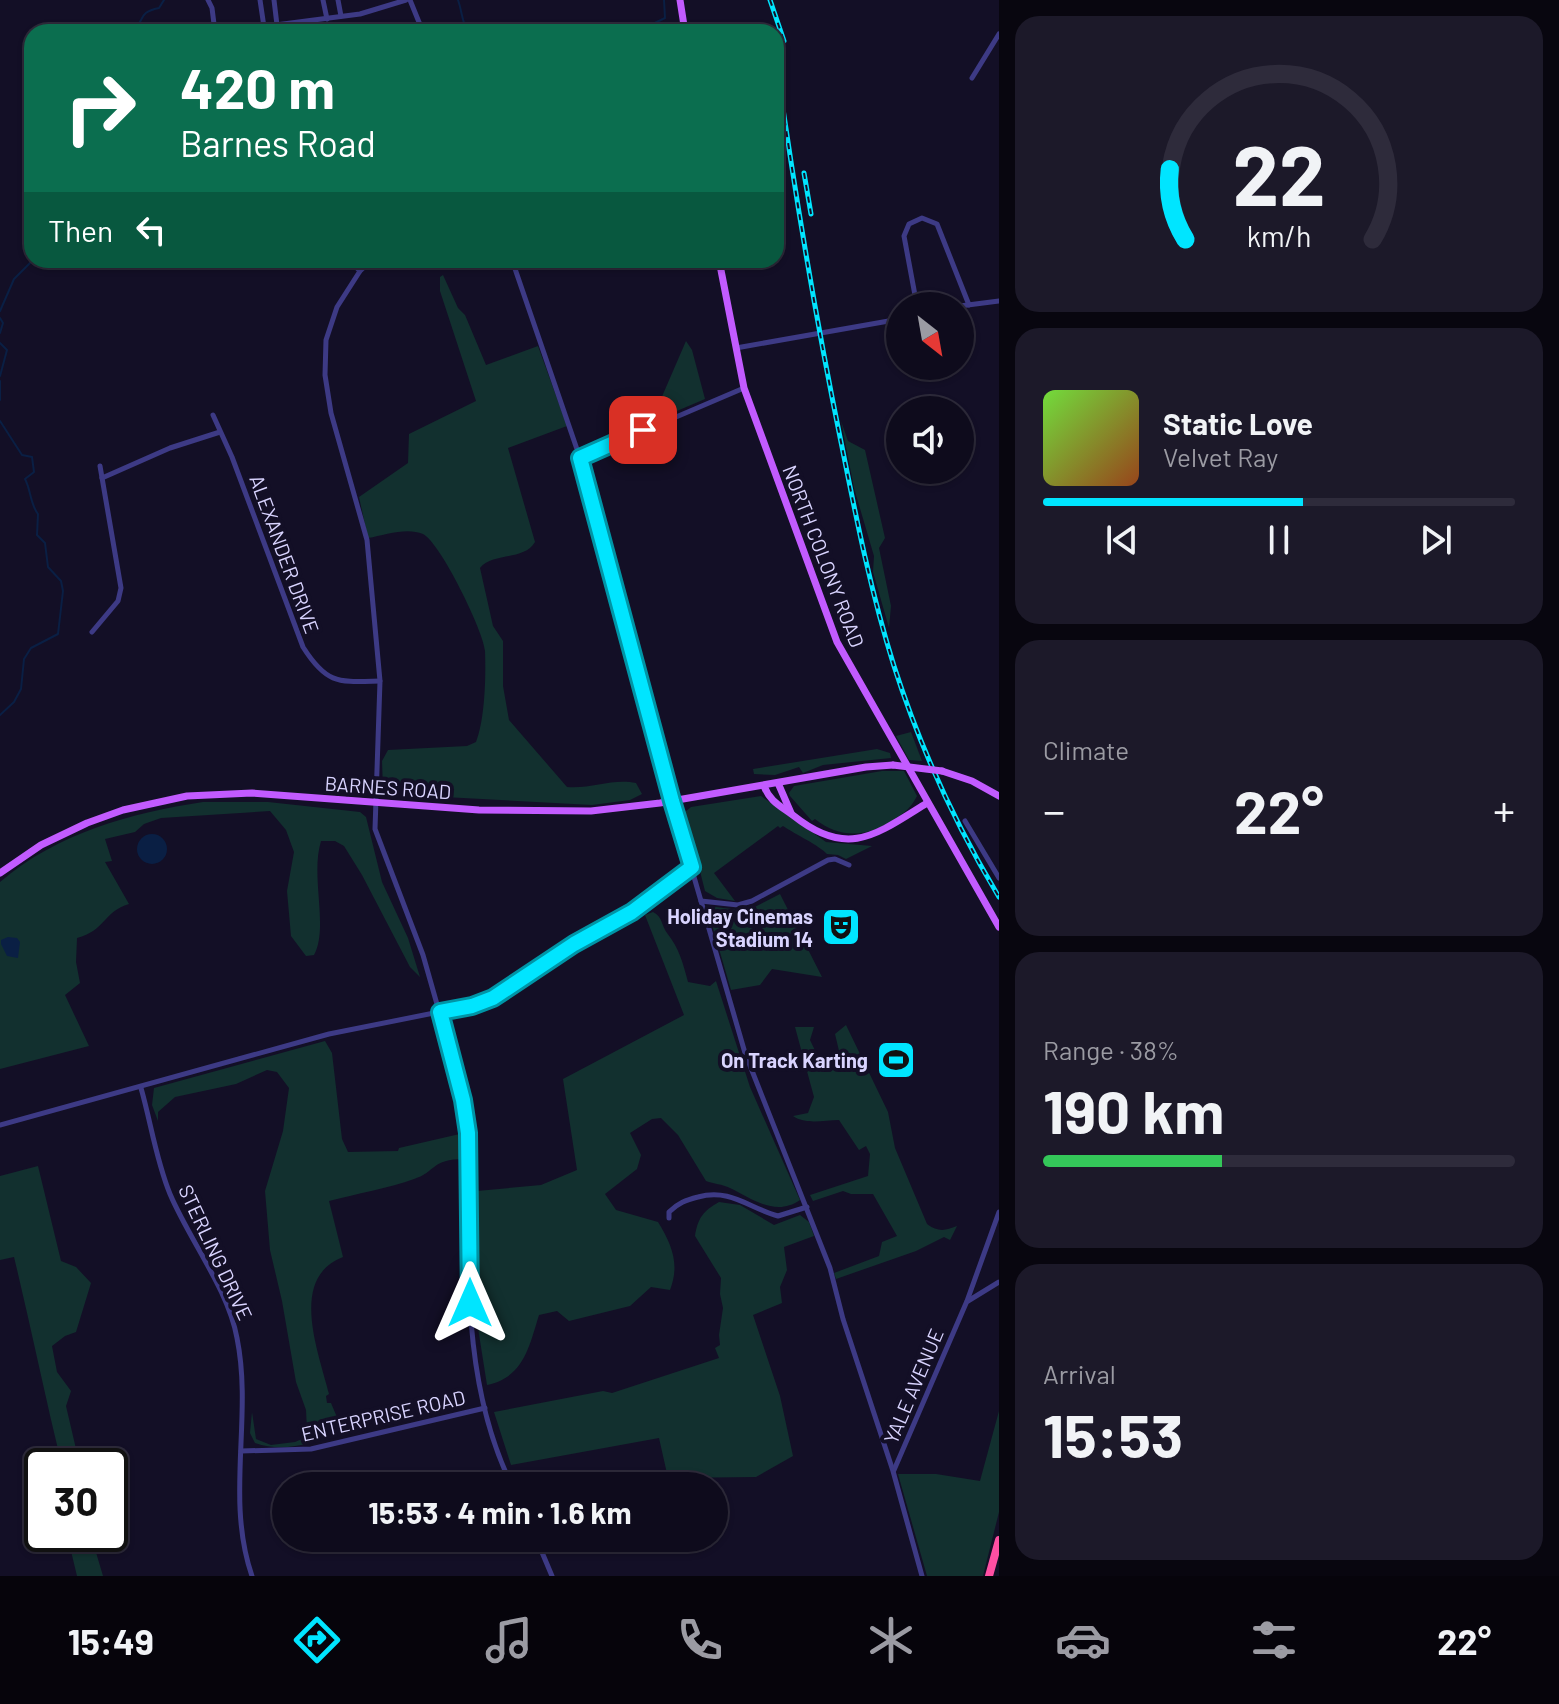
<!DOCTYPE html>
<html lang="en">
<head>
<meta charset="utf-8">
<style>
	body { margin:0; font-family:Barlow,sans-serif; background:#1c1929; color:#f1f3f6; height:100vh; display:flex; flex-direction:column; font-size:30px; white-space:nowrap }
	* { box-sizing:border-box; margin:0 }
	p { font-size:26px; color:#9b9ba3 }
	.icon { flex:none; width:44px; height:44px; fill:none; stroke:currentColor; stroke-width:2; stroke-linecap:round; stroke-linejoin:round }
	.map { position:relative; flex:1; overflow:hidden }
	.drawer { display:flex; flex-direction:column; gap:16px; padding:16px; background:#08060f; width:560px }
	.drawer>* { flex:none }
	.guide { position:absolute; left:24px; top:24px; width:760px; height:244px; border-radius:24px; box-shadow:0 2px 6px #0004,0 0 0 2px #2e2b3b; background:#0b6e4f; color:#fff; overflow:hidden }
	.needle { width:52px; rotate:149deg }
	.tools { position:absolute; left:886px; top:292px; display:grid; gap:16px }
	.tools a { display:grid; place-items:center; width:88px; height:88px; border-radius:50%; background:#0e0b1c; box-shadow:0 2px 6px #0004,0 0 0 2px #2e2b3b; font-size:40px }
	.speed { position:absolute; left:24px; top:1448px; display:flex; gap:16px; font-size:40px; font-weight:700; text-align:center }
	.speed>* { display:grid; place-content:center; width:104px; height:104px; border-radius:50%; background:#0e0b1c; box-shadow:0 2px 6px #0004,0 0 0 2px #2e2b3b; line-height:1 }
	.speed .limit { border:4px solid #111; border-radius:12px; background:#fff; color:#111 }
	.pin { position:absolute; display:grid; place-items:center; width:68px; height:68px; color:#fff; margin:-34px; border-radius:16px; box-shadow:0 4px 12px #0006 }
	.me { position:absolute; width:88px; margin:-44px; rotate:0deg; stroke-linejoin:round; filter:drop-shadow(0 0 6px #0008) }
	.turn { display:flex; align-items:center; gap:28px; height:168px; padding:0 24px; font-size:36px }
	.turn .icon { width:104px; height:104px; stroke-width:2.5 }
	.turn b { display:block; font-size:56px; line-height:68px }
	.then { display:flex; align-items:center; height:76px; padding:0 24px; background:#0003; gap:16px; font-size:30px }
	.big { font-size:60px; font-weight:700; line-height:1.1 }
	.drawer .tile { flex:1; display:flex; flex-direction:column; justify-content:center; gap:12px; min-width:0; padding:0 28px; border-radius:24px; background:#1c1929 }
	.drawer .dial { align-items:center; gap:0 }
	.dial svg { height:208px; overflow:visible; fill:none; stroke:#2e2b3b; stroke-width:7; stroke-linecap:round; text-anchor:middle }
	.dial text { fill:#f1f3f6; stroke:none }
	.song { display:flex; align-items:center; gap:24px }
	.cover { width:96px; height:96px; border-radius:12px; background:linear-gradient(135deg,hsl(100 70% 55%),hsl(20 70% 35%)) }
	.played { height:8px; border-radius:4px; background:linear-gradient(90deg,#00e5ff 55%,#2e2b3b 55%) }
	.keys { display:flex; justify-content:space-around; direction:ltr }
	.heat { display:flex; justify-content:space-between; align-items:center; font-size:44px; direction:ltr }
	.charge { height:12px; border-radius:6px; background:linear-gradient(90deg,#34c759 38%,#2e2b3b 0) }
	.trip { position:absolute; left:272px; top:1472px; width:456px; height:80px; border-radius:40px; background:#0e0b1c; box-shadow:0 2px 6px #0004,0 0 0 2px #2e2b3b; font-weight:700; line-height:80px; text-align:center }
	.dock { display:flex; height:128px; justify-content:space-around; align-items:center; background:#06040b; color:#9b9ba3 }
	.dock .icon { width:56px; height:56px }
	.dock .selected { color:#00e5ff }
	.dock b { font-size:36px; color:#f1f3f6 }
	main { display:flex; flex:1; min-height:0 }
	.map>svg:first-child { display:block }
	.green { fill:#12302f }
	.water { fill:#0a1f44 }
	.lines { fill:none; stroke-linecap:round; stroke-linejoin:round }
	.stream { stroke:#0a1f44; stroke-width:2 }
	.minor { stroke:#3d3a85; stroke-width:5 }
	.major { stroke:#c25bff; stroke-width:7 }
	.highway { stroke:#ff4fa3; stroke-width:8 }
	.rail-casing { stroke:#00e5ff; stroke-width:5 }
	.rail { stroke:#130f26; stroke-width:2; stroke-dasharray:6; stroke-linecap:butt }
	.major-bridge { stroke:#c25bff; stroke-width:7 }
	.route-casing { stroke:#0095a6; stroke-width:20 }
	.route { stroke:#00e5ff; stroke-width:14 }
	.labels { text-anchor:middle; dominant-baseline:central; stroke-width:8; stroke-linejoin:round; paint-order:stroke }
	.street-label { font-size:20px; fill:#d9d4ff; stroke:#130f26 }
	.poi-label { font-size:20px; font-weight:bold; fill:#d9d4ff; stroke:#130f26; text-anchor:end }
</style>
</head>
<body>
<main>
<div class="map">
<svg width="999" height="1576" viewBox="0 0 999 1576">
	<rect width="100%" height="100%" fill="#130f26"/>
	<g class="green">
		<path d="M 443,275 L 458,308 L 465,315 L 486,365 L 538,346 L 567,426 L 508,448 L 535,542 C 524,561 493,552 480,568 L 493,626 L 503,641 L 503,686 L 509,720 L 567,787 C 592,789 613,778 636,783 L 642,794 L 630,800 L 592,805 L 388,794 L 383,790 L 382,761 L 388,750 L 467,746 L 476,742 C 485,719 486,676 485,651 C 484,632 440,542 423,534 C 407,527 385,535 368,538 L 359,497 L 408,463 L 409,434 L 476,401 L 440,291 L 440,277 Z"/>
		<path d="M 686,341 L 692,350 L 705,399 L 651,422 Z"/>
		<path d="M 841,421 L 848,441 L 865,450 L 885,538 L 879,548 L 891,606 L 889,628 L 873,572 L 874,556 L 854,488 Z"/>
		<path d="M 911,732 L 922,761 L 909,760 L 896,736 Z"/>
		<path d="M 877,749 L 890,753 L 891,758 L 823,765 L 803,773 L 799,767 L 775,775 L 754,774 L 753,769 Z"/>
		<path d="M 882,771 L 904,771 L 917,796 C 912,806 906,812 896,818 C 870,837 841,840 815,819 L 812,821 L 790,796 L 789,793 L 794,786 Z"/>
		<path d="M 761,796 L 826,842 L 872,846 L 846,859 L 838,855 L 827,854 C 820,846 795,834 783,826 L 780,828 L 778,826 L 714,873 L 735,901 L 717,898 L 705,891 L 685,812 L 691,807 Z"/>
		<path d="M 203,802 L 268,802 L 360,812 L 366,817 L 382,882 L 408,938 L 420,977 L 410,967 L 362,875 L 344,846 L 335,841 L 321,841 C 310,877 329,927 314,955 L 306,956 L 291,936 L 287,891 L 294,852 L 286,830 L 270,811 L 161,818 L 144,824 L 135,832 L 105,839 L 112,861 L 105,862 L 129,904 C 104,911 105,931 77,938 L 76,962 L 80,983 L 65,995 L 89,1046 L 0,1069 L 0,882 C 57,833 131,813 203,802 Z"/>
		<path d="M 780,894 L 822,977 L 772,969 L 760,985 L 731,990 L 708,911 L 716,907 L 747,911 Z"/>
		<path d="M 653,912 C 663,917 661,925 667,933 C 679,948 683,963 688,982 L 710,986 L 716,981 L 750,1087 L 800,1200 C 776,1217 752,1199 730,1188 C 722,1184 714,1184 706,1181 L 678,1135 L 661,1118 L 652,1119 L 630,1133 L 641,1155 L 637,1169 L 605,1194 L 616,1210 L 658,1222 C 672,1245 680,1264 670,1290 L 651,1287 L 630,1306 L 569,1321 L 557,1311 L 539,1315 C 529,1347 524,1377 487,1385 L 478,1328 L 477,1191 L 541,1185 L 577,1170 L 563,1079 L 684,1015 L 645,915 Z"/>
		<path d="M 846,1025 L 888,1112 L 895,1148 L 927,1224 C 938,1232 945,1231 957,1226 L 950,1240 L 944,1237 L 916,1251 L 836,1279 L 834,1273 L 879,1256 L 882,1242 L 897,1236 L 873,1194 L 851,1194 L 843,1191 L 813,1201 L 810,1195 L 868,1176 L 870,1154 L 866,1146 L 859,1150 L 839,1120 C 824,1120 806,1125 793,1116 L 808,1113 L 814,1097 L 795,1027 L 814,1027 L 810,1040 L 822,1065 L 840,1055 L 835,1034 Z"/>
		<path d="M 325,1041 L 332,1053 L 342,1139 L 348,1152 L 398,1151 L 399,1148 L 464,1133 L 464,1159 C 431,1159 436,1172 414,1179 C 390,1188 355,1194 329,1201 L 343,1257 C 288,1278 319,1353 329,1394 L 326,1396 L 327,1403 L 331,1403 L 339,1422 L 339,1435 C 311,1443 284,1453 255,1443 L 250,1433 L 252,1412 L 256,1439 L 271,1445 L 295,1442 L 302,1439 L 307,1430 L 306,1410 L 296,1382 L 282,1301 L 270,1250 L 265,1191 L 283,1131 L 289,1088 L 277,1072 L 267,1070 L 236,1084 L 175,1097 L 158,1112 L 158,1121 L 152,1105 L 154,1088 Z"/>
		<path d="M 38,1166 L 61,1261 L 76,1267 L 91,1283 L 76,1332 L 65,1336 L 52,1346 L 57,1372 L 71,1391 L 66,1406 L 80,1466 L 62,1466 C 45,1397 31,1327 14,1257 L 0,1260 L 0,1176 Z"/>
		<path d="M 719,1202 L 740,1205 L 774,1225 L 800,1215 L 809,1222 L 814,1236 L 784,1247 L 787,1270 L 780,1287 L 782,1303 L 753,1315 L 780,1396 L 793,1456 L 756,1477 L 668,1478 L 659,1438 L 511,1465 L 494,1412 L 603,1391 L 612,1393 L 719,1358 L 715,1348 L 720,1345 L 719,1335 L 723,1308 L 720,1294 L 721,1278 L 695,1236 C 698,1218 703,1211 719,1202 Z"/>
		<path d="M 999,1411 L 999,1512 L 983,1576 L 927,1576 L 898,1474 L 936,1474 L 980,1481 Z"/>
		<path d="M 65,1534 L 94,1534 L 95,1549 L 103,1576 L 77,1576 L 71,1551 L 60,1541 Z"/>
	</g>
	<g class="water">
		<circle cx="152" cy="849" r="15"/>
		<path d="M 8,937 L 17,938 L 20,942 L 18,958 L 7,956 L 1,944 L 1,940 Z"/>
	</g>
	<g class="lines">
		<g class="stream">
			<path d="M 458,0 C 462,11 462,23 468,32"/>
			<path d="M 132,32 C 147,19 136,13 159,8 L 164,0"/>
			<path d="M 636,32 L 665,18 L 664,0"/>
			<path d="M 0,311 L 14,279 L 33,260"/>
			<path d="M 0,318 L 3,323 L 0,333"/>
			<path d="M 0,343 L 7,350 L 0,376"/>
			<path d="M 0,381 L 0,400"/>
			<path d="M 0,421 L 22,455 L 32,457 L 34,472 L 25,479 C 31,490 30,504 38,514 L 37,535 L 45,543 L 48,567 L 61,581 L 63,591 L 58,634 L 31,648 L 24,659 L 21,689 L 14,702 L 0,715"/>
		</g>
		<g class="minor">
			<path d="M 208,0 L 212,8 L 215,32"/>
			<path d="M 260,0 L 264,27"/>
			<path d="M 274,0 L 277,25"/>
			<path d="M 323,0 L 327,19"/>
			<path d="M 338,0 L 341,16"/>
			<path d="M 410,0 L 423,32"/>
			<path d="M 222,32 L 360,14 L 406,0"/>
			<path d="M 972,78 L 999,34"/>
			<path d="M 348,260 L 360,271"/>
			<path d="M 372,260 L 360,271 L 337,307 L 326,340 L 325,375 L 331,413 L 367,540 L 380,681 L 375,829 L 423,955 L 454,1064 L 468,1133 C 470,1252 458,1376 512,1486"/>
			<path d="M 512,260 L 580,458 L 672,801 L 745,1053 L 830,1268 L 843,1319 L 893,1471 L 922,1576"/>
			<path d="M 917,306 L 904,236 L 909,224 L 922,218 L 937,224 L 969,305"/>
			<path d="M 960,306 L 999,301"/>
			<path d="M 736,348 L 900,319"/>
			<path d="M 213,415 L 232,457 L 303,647 C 327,685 339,682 380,681"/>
			<path d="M 580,458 L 744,388"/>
			<path d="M 102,478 L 170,448 L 220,432"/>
			<path d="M 92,632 L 118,601 L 121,588 L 100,466"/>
			<path d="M 965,821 L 999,878"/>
			<path d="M 701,901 L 738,905 L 752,901 L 828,860 L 835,859 L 849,865"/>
			<path d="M 141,1088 C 151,1123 156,1160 170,1194 C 190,1241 228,1289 237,1338 C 253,1417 225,1498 252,1576"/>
			<path d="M 0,1125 L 329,1034 L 484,1003 L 574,944 L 632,912 L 692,867"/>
			<path d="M 669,1218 L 669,1212 C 678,1203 686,1200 698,1197 C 730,1188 749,1208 778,1216 L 807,1207"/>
			<path d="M 968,1301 L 999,1282"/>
			<path d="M 241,1451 L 311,1449 L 485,1408"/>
			<path d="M 894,1470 L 967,1301 L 999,1212"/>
			<path d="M 536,1538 L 552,1576"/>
		</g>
		<g class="major">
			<path d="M 680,0 L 685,32"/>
			<path d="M 719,260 L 744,388 L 837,642 L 999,927"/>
			<path d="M 942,771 L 972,781 L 999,796"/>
			<path d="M 778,783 L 791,813"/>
			<path d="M 764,786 C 770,802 781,806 794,816 C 848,859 877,834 927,803"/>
			<path d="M 0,873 L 41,845 L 87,823 L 123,810 L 187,796 L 252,793 L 479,810 L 591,811 L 660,803 L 866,767 L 893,765"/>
		</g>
		<path class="highway" d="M 989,1576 L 999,1540"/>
		<g class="rail-casing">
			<g id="rail">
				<path d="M 770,0 L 784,41"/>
				<path d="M 776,60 C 794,188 815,315 841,442 C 856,517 871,593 894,666 C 920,747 955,824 999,897"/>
				<path d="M 804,173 L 811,214"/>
			</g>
		</g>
		<use href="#rail" class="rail"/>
		<path class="major-bridge" d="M 893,765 L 942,771"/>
	</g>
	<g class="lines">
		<g class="route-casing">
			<path id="route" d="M 470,1303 L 468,1133 L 463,1100 L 440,1012 L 472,1006 L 493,998 L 574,944 L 632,912 L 692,867 L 672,801 L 580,458 L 643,430"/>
		</g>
		<use href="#route" class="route"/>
	</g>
	<defs>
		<g id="theatre-square" transform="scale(2)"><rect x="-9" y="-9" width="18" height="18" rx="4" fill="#00e5ff" stroke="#130f26"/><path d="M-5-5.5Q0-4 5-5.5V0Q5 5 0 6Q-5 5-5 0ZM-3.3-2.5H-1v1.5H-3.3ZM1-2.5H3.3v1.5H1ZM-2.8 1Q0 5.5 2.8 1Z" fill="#111"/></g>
		<g id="stadium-square" transform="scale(2)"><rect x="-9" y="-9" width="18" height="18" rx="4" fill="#00e5ff" stroke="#130f26"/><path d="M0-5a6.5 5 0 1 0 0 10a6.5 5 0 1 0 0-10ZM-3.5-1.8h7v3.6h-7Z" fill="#111"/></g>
	</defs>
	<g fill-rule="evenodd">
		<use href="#theatre-square" x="841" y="927"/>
		<use href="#stadium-square" x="896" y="1060"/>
	</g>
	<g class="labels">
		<g class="street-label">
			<text transform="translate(285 554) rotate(70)">ALEXANDER DRIVE</text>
			<text transform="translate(824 556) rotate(69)">NORTH COLONY ROAD</text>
			<text transform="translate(388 787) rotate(4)">BARNES ROAD</text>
			<text transform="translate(216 1252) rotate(65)">STERLING DRIVE</text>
			<text transform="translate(913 1386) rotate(-67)">YALE AVENUE</text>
			<text transform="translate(383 1415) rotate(-13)">ENTERPRISE ROAD</text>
		</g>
		<g class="poi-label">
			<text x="813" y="916">Holiday Cinemas<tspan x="813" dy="23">Stadium 14</tspan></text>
			<text x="868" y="1060">On Track Karting</text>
		</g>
	</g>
</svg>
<div class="tools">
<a><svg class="needle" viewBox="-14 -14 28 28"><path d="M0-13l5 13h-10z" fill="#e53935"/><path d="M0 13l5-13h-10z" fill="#9b9ba3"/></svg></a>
<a><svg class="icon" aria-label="sound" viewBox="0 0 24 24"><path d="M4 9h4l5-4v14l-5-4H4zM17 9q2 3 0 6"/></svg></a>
</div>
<div class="speed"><div class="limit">30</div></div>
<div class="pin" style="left:643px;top:430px;background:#d93025"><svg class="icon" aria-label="arrive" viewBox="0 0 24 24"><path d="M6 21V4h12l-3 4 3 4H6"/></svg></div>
<svg class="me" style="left:470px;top:1303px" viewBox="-20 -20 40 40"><path d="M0-17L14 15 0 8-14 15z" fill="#00e5ff" stroke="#fff" stroke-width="4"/></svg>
<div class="trip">15:53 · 4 min · 1.6 km</div>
<div class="guide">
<div class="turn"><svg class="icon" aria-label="right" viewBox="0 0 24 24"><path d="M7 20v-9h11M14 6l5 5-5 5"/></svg><div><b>420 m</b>Barnes Road</div></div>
<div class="then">Then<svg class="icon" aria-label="left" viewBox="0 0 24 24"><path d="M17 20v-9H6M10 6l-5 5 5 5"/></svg></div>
</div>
</div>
<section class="drawer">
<div class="tile dial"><svg viewBox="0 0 100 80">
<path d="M14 69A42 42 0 1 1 86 69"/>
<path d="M14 69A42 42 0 0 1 8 42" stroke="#00e5ff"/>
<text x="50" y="56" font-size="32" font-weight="700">22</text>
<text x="50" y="72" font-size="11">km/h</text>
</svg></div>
<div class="tile">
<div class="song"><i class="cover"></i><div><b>Static Love</b><p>Velvet Ray</p></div></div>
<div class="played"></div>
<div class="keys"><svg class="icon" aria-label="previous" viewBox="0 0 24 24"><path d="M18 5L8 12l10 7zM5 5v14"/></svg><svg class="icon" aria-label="pause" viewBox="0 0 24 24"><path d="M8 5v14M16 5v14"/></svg><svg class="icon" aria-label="next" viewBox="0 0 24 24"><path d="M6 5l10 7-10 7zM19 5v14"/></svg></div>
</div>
<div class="tile"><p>Climate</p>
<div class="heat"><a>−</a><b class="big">22°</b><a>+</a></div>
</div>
<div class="tile"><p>Range · 38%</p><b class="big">190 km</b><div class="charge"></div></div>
<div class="tile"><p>Arrival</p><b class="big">15:53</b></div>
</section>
</main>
<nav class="dock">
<b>15:49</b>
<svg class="icon selected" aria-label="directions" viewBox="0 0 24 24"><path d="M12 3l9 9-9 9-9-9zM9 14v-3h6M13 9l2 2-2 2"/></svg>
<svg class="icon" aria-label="music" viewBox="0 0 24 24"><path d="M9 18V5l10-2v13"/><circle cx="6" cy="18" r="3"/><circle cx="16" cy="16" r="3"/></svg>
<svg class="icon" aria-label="phone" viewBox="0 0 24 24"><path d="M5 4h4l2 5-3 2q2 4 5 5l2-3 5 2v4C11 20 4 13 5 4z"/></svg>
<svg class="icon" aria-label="climate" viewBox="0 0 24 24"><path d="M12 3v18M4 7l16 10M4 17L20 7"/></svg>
<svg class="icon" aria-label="car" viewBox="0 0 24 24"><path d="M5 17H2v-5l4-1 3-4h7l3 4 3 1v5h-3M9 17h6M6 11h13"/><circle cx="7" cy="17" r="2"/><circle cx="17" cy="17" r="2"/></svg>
<svg class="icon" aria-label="filters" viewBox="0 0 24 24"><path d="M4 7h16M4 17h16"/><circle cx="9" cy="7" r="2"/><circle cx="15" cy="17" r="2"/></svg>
<b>22°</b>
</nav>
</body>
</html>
